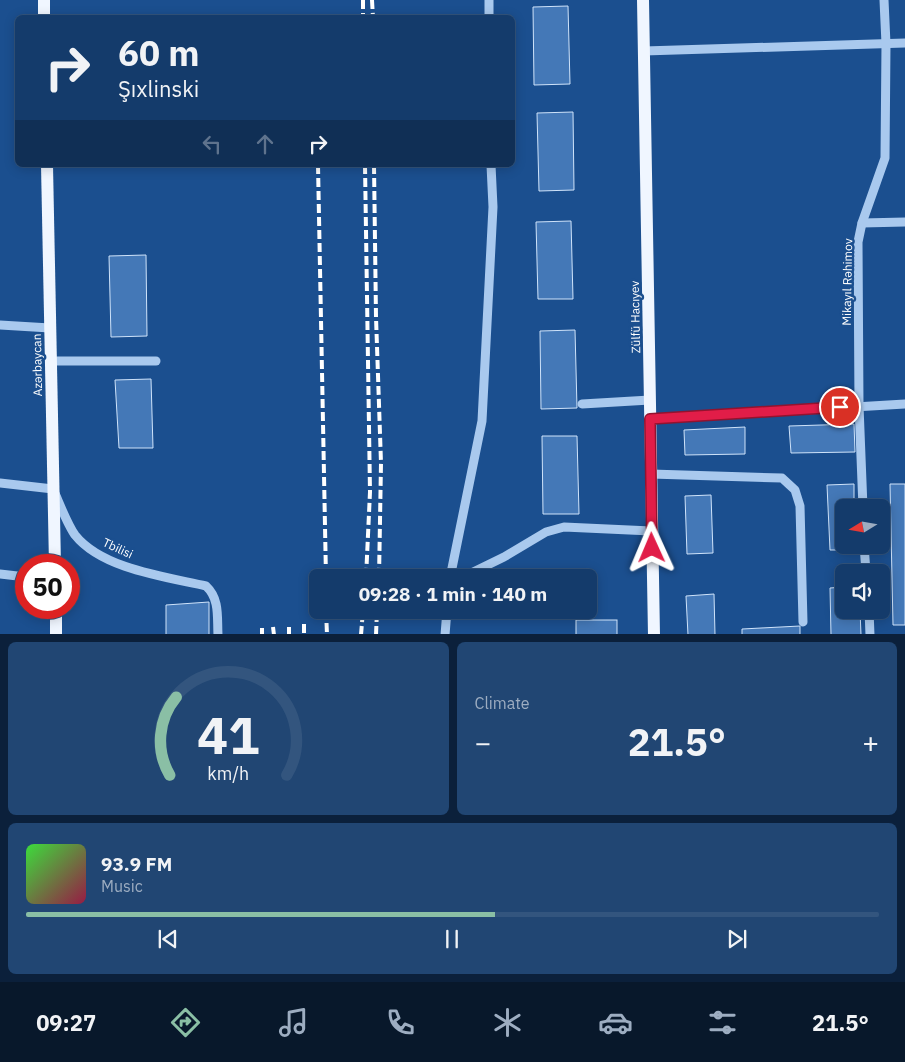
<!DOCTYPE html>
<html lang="en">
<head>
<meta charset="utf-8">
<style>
	body { margin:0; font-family:"IBM Plex Sans",sans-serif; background:#214673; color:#f1f3f6; height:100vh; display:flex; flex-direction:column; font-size:19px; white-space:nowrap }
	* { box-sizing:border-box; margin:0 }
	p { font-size:16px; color:#9dadc1 }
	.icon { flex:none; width:28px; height:28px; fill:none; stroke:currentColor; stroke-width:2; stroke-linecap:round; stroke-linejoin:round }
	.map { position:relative; height:634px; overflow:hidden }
	.details { display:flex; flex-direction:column; gap:8px; padding:8px; background:#0b203b; flex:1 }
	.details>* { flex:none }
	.hud { position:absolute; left:15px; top:15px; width:500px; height:152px; border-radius:8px; box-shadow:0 2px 12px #0003,0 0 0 1px #33557e; background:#143b6b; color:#f1f3f6; overflow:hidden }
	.needle { width:32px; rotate:259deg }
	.controls { position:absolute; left:835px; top:499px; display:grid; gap:10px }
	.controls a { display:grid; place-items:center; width:55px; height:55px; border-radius:8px; background:#143b6b; box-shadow:0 2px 12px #0003,0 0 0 1px #33557e; font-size:25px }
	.speed { position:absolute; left:15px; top:554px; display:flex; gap:10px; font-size:25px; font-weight:700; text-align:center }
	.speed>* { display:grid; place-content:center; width:65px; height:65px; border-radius:50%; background:#143b6b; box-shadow:0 2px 12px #0003,0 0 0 1px #33557e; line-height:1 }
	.speed .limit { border:8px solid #d22; background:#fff; color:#111 }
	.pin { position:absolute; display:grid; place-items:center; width:42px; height:42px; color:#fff; margin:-21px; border:2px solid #fff; border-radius:50%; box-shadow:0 1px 5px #0007 }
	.me { position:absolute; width:55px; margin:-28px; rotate:359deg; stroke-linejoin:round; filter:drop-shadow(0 0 4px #0008) }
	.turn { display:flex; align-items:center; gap:18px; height:105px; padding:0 20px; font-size:22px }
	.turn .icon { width:65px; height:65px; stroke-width:2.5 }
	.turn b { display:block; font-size:35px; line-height:42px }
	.lanes { display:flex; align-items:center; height:48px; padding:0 20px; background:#0003; justify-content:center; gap:25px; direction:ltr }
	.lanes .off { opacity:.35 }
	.big { font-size:38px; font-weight:700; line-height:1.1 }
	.details .card { flex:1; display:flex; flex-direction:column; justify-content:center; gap:8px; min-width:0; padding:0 18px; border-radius:8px; background:#214673 }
	.details .dial { align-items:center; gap:0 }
	.dial svg { height:130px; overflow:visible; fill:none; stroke:#33557e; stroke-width:7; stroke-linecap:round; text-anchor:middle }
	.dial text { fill:#f1f3f6; stroke:none }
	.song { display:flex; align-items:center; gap:15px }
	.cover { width:60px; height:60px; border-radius:8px; background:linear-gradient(135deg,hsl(120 70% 55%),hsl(340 70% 35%)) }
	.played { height:5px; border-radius:2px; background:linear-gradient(90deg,#8abfa5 55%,#33557e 55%) }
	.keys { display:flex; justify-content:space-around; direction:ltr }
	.heat { display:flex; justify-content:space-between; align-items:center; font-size:28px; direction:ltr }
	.details .tiles { flex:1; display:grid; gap:8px; grid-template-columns:1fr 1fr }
	.card:last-child { grid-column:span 2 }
	.trip { position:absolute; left:309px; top:569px; width:288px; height:50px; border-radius:8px; background:#143b6b; box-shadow:0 2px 12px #0003,0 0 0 1px #33557e; font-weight:700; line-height:50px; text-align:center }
	.tab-bar { display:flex; height:80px; justify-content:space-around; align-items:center; background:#08182b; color:#9dadc1 }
	.tab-bar .icon { width:35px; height:35px }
	.tab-bar .selected { color:#8abfa5 }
	.tab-bar b { font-size:22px; color:#f1f3f6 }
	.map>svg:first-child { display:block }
	.building { fill:#4478b7; stroke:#cfe3fa }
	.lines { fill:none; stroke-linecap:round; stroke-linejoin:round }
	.minor { stroke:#a9c9ee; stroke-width:9 }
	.major { stroke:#f0f6ff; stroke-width:12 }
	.rail { stroke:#fff; stroke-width:4; stroke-dasharray:9 4; stroke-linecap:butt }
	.route-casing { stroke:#92132f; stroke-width:12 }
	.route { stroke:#e11d48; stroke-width:9 }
	.labels { text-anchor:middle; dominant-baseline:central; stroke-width:5; stroke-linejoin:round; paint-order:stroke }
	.street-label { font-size:12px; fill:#fff; stroke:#1b4f8f }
</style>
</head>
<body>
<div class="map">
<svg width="905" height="635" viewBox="0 0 905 635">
	<rect width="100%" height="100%" fill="#1b4f8f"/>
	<g class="building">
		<path d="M 568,6 L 570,84 L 534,85 L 533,7 Z"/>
		<path d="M 573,112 L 574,190 L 539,191 L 537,113 Z"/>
		<path d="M 571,221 L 573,299 L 538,299 L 536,222 Z"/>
		<path d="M 146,255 L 147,336 L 111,337 L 109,256 Z"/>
		<path d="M 575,330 L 577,408 L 541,409 L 540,331 Z"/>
		<path d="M 151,379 L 153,448 L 119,448 L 115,380 Z"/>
		<path d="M 854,424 L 855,452 L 791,453 L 789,426 Z"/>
		<path d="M 745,427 L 745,454 L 685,455 L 684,430 Z"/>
		<path d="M 542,436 L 577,436 L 579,514 L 543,514 Z"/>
		<path d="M 854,484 L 854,508 L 844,508 L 844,545 L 855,545 L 855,550 L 830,550 L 827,485 Z"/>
		<path d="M 890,484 L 905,484 L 905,625 L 893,625 Z"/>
		<path d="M 711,495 L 713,553 L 687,554 L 685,496 Z"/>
		<path d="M 844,587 L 844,610 L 860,610 L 861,635 L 831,635 L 830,588 Z"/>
		<path d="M 714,594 L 715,635 L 688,635 L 686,596 Z"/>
		<path d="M 209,602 L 209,635 L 166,635 L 166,605 Z"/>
		<rect x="576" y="620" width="41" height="15"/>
		<path d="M 800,626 L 800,635 L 742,635 L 742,629 Z"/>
	</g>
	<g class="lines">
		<g class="minor">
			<path d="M 489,18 L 489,0"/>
			<path d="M 644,51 L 905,43"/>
			<path d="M 862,223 L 905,222"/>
			<path d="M 0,325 L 50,328"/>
			<path d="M 51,361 L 156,361"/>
			<path d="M 582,404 L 650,400"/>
			<path d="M 651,419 L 905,404"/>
			<path d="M 651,474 L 782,478 L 795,490 L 800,506 L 803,622"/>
			<path d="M 0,483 L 53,489 C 59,502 67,524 75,535 C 102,569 166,577 206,586 C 220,599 217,617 218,635"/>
			<path d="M 863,508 L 859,406 L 858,242 L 862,223 L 885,158 L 886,44 L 884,0"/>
			<path d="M 864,545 L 866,572"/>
			<path d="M 0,574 L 26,577"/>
			<path d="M 450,578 L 482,421 L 493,207 L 491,165"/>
			<path d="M 461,578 L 504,557 L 546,532 L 564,527 L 651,531"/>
			<path d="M 869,610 L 870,635"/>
			<path d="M 445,635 L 447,610"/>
		</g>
		<g class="major">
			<path d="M 44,0 L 44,18"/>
			<path d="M 643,0 L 654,635"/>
			<path d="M 47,165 L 55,565"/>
			<path d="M 56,608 L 56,635"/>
		</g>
		<g class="rail">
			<path d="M 363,0 L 363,18"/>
			<path d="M 372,0 L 373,18"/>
			<path d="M 318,165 L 326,578"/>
			<path d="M 365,165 L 370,492 L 366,578"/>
			<path d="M 374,165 L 376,317 L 381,463 L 379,578"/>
			<path d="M 326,610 L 327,635"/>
			<path d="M 304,624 L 304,635"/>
			<path d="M 273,627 L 274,635"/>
			<path d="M 289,627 L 289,635"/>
			<path d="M 262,628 L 262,635"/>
			<path d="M 361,635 L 363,610"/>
			<path d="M 376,635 L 377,610"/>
		</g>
	</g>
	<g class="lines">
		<g class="route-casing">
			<path id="route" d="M 652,548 L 650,419 L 840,407"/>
		</g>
		<use href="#route" class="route"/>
	</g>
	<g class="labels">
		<g class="street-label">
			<text transform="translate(847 282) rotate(-89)">Mikayıl Rəhimov</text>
			<text transform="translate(635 317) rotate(-91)">Zülfü Hacıyev</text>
			<text transform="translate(37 365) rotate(-91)">Azərbaycan</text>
			<text transform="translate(118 548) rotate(25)">Tbilisi</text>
		</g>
	</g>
</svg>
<div class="controls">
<a><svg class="needle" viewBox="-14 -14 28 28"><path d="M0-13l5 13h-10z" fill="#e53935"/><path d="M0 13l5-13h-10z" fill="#9dadc1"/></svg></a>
<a><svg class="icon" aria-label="sound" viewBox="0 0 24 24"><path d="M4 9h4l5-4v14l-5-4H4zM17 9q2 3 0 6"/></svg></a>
</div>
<div class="speed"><div class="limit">50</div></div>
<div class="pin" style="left:840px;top:407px;background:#d93025"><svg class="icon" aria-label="arrive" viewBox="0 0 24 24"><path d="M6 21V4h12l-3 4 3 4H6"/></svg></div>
<svg class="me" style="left:652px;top:548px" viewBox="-20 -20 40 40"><path d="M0-17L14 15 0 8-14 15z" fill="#e11d48" stroke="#fff" stroke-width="4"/></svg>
<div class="trip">09:28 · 1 min · 140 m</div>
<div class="hud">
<div class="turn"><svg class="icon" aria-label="right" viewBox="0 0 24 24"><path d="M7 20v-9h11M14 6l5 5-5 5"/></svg><div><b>60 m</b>Şıxlinski</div></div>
<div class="lanes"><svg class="icon off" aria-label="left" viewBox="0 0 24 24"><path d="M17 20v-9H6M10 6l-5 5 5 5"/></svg><svg class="icon off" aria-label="ahead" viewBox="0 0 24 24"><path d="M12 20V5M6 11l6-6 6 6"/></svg><svg class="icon" aria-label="right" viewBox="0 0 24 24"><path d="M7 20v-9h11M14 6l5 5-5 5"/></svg></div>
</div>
</div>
<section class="details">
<div class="tiles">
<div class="card dial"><svg viewBox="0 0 100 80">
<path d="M14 69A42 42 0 1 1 86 69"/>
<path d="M14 69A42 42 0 0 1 18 21" stroke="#8abfa5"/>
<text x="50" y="56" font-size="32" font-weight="700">41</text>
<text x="50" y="72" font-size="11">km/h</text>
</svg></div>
<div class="card"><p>Climate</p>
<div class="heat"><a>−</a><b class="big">21.5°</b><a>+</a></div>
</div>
<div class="card">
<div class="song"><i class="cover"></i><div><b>93.9 FM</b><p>Music</p></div></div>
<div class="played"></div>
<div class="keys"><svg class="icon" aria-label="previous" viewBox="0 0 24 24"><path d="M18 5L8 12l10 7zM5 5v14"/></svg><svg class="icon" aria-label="pause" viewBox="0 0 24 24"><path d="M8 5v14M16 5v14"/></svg><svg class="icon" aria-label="next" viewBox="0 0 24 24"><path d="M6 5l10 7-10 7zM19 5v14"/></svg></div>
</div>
</div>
</section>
<nav class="tab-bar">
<b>09:27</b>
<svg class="icon selected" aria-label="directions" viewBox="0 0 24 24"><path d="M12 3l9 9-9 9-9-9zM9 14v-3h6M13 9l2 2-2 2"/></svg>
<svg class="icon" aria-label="music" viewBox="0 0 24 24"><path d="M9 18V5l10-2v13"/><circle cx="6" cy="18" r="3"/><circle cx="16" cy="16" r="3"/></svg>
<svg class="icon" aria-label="phone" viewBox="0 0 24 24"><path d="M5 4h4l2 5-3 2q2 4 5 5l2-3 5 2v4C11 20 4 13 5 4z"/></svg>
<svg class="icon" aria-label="climate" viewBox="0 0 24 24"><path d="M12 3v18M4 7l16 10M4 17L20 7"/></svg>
<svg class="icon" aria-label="car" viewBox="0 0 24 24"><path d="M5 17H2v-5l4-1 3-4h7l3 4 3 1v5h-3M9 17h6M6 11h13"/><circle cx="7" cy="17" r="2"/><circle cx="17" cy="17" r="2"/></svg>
<svg class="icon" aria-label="filters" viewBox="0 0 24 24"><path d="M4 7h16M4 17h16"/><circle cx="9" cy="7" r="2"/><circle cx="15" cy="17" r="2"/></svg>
<b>21.5°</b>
</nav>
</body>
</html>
